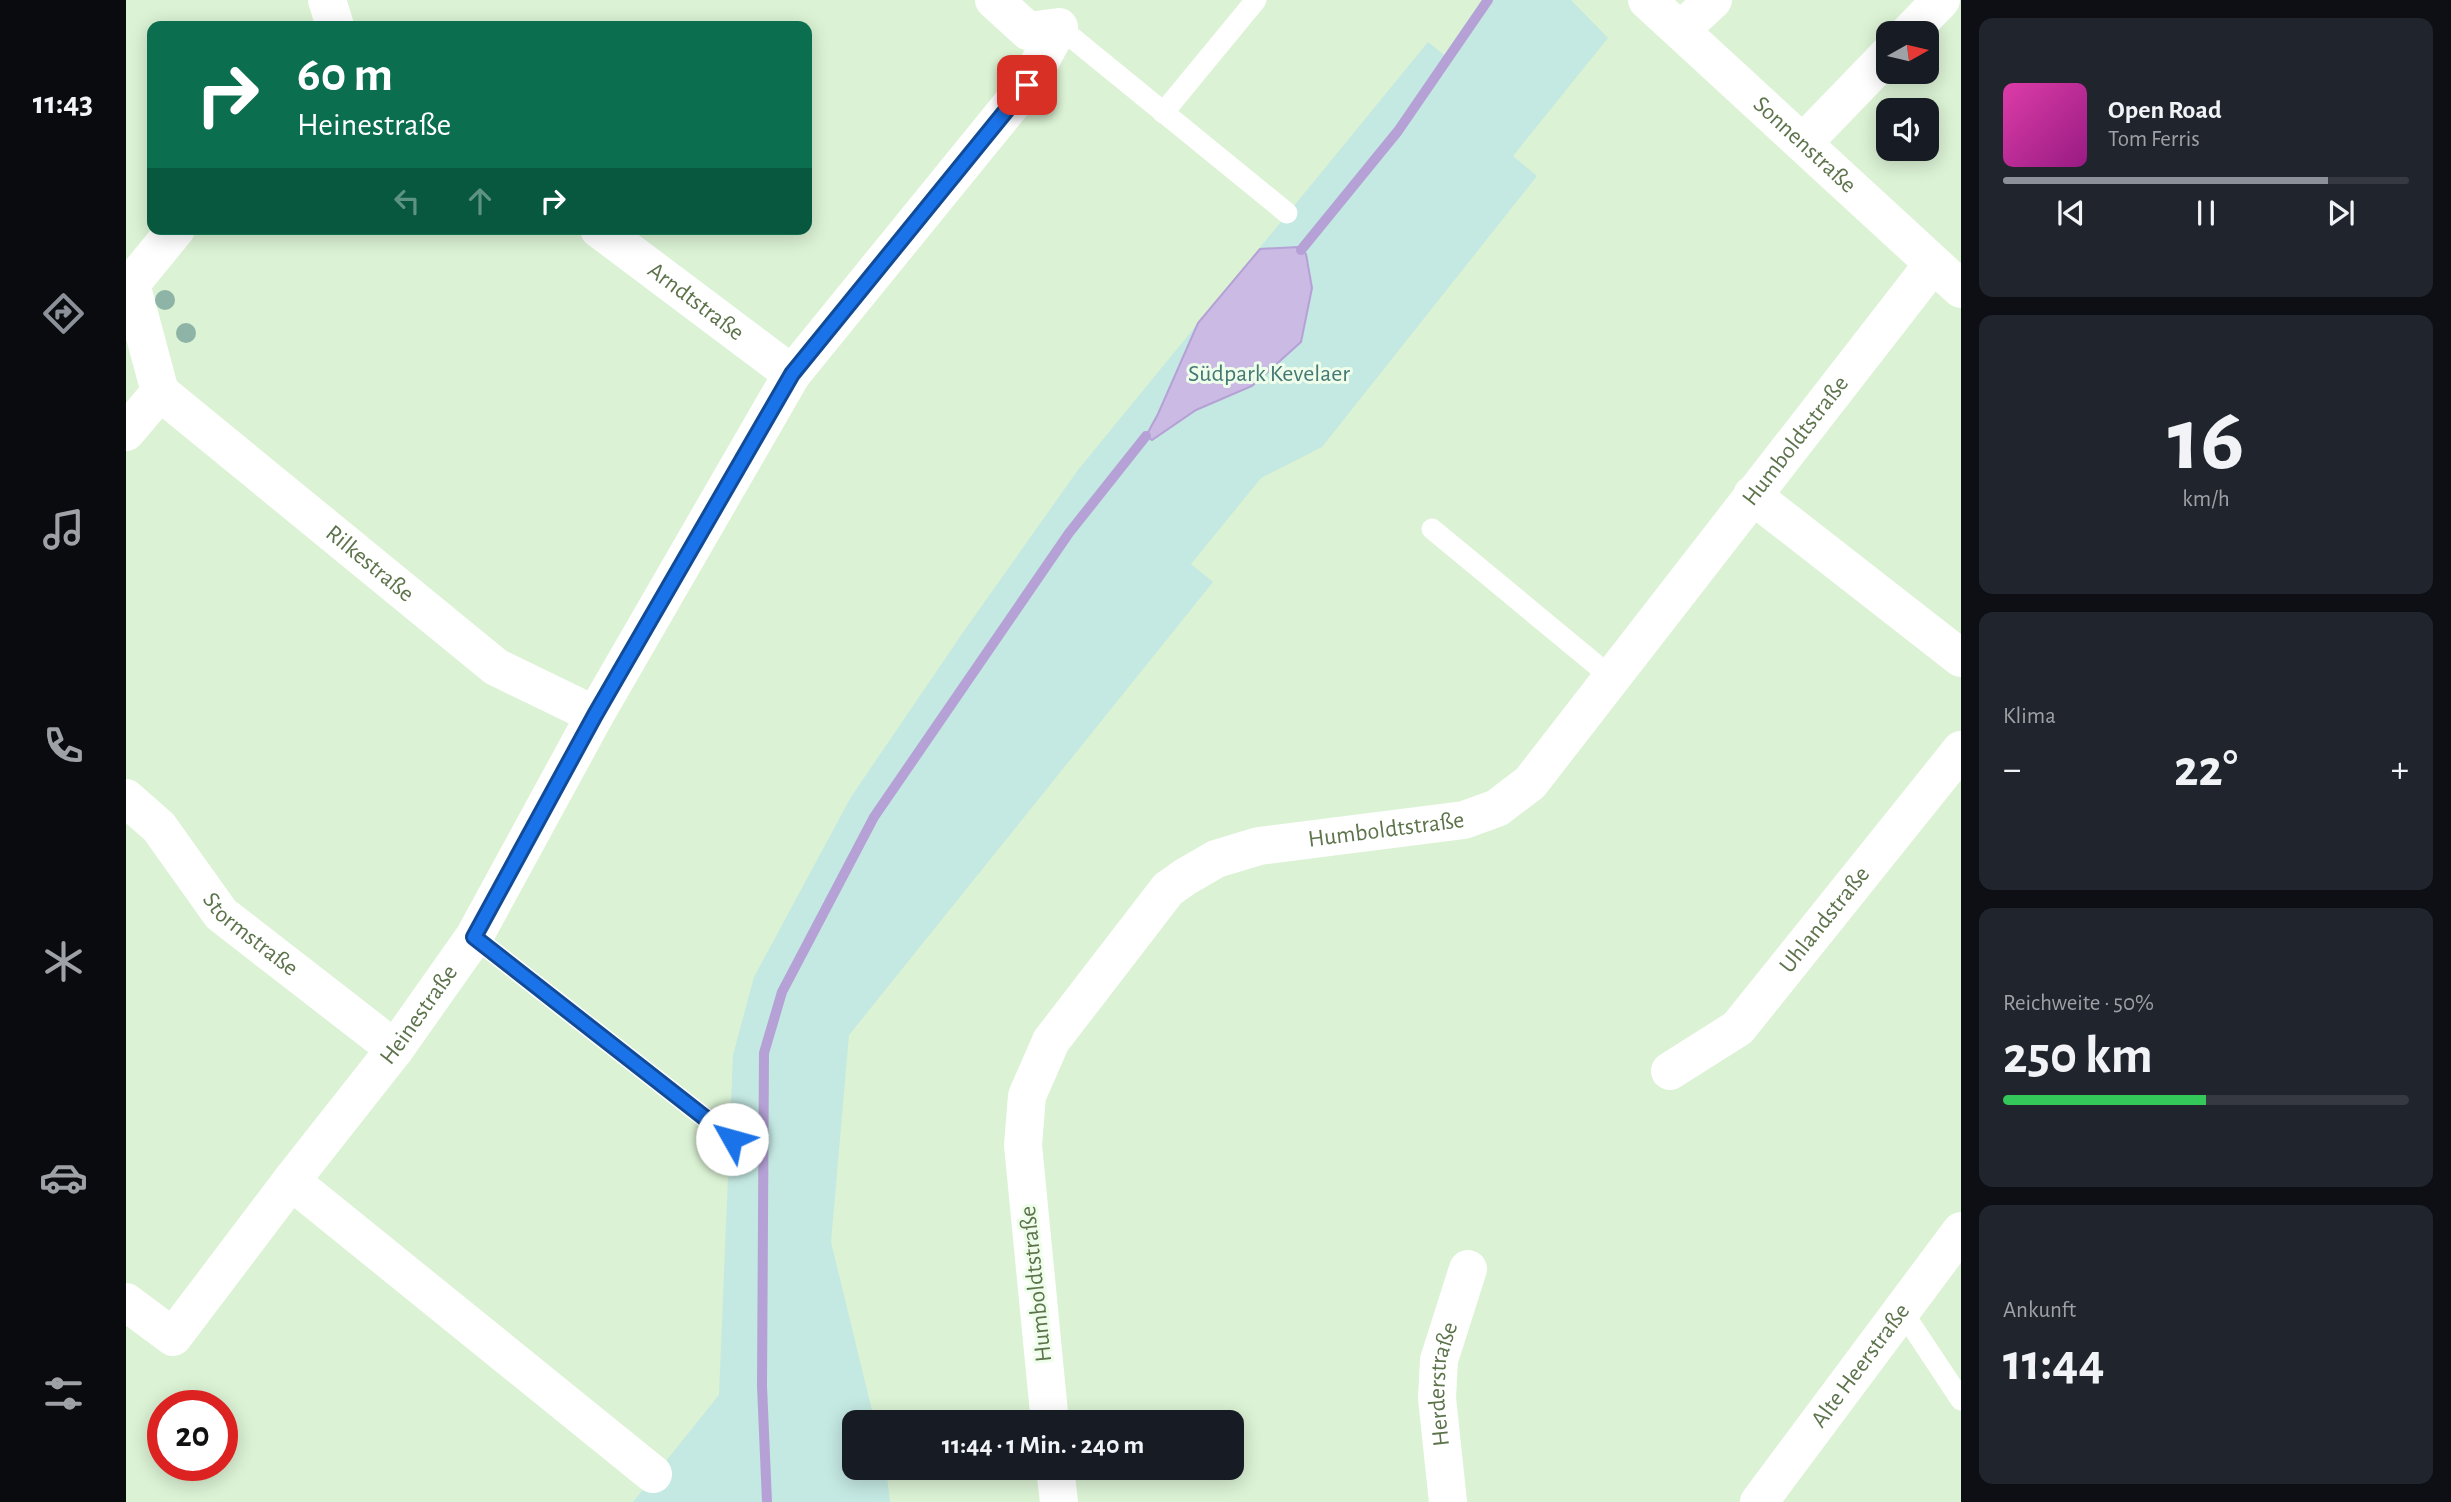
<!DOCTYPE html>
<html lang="de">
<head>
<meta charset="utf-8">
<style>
	body { margin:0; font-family:"Alegreya Sans",sans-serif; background:#20242c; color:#f1f3f6; height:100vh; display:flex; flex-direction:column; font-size:26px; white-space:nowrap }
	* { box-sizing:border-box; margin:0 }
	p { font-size:23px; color:#9ea1a6 }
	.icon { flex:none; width:38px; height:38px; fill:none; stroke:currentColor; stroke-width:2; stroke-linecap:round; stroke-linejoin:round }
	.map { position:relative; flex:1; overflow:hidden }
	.drawer { display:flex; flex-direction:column; gap:18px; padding:18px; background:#0d0f14; width:490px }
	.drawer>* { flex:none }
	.top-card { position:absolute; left:21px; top:21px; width:665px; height:214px; border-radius:14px; box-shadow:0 4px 18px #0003; background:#0b6e4f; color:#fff; overflow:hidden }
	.needle { width:46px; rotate:82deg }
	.tools { position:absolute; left:1750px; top:21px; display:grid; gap:14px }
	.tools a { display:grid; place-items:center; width:63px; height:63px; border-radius:14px; background:#171b24; box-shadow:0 4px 18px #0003; font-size:35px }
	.speed { position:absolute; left:21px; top:1390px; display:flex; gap:14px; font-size:35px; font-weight:700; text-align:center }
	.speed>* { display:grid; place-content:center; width:91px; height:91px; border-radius:50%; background:#171b24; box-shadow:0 4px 18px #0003; line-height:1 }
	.speed .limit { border:10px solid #d22; background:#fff; color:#111 }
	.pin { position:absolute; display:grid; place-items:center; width:60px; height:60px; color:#fff; margin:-30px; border-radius:14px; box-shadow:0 4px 10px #0006 }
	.me { position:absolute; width:77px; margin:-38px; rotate:308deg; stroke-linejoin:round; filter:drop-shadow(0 0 5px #0008) }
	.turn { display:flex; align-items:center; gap:24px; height:147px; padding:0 35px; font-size:32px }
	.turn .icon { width:91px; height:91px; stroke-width:2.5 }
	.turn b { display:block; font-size:49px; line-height:60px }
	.lanes { display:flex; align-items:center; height:66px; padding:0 35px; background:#0003; justify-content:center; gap:35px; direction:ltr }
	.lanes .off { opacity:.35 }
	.big { font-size:52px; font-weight:700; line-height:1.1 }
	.drawer .card { flex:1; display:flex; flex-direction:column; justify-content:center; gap:10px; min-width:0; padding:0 24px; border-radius:14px; background:#20242c }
	.drawer .dial { align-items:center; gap:0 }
	.dial b { font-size:91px; line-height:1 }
	.song { display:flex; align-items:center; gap:21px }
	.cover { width:84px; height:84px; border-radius:10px; background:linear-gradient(135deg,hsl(320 70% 55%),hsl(310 70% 35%)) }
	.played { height:7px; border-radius:4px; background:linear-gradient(90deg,#8c9099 80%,#363941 80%) }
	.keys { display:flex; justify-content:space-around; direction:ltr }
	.heat { display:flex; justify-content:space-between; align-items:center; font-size:38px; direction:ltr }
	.charge { height:10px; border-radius:5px; background:linear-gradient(90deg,#34c759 50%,#363941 0) }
	.trip { position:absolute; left:716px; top:1410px; width:402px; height:70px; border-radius:14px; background:#171b24; box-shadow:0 4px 18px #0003; font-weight:700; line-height:70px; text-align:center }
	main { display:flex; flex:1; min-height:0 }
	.tab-bar { display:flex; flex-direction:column; width:126px; justify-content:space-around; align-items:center; background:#090b0e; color:#9ea1a6 }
	.tab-bar .icon { width:49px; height:49px }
	.tab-bar .active { color:#8c9099 }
	.tab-bar b { font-size:32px; color:#f1f3f6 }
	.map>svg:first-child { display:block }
	.residential { fill:#dbf2d4; fill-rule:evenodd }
	.green { fill:#c4e8e2 }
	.water { fill:#cabae4; stroke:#b5a1d5; stroke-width:2 }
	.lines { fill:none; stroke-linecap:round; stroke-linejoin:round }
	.stream { stroke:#b5a1d5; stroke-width:10 }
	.service { stroke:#fff; stroke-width:21 }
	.minor { stroke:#fff; stroke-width:38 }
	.tree { fill:#8eb3a7 }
	.route-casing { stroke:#114b97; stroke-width:18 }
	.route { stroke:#1a73e8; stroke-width:12 }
	.labels { text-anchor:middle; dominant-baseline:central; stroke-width:6; stroke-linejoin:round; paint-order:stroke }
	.street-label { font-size:24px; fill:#5c734b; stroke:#eefeeb }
	.park-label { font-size:24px; fill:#447875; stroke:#eefeeb }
</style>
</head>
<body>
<main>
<nav class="tab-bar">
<b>11:43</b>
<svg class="icon active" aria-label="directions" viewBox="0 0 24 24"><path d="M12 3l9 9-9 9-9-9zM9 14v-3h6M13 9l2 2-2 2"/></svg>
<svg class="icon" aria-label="music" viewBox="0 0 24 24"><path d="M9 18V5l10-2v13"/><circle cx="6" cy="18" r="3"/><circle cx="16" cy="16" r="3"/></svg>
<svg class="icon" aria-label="phone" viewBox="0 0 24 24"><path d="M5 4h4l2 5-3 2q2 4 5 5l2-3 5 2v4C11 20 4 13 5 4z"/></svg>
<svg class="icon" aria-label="climate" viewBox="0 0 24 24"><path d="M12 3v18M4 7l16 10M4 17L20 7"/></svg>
<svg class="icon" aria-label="car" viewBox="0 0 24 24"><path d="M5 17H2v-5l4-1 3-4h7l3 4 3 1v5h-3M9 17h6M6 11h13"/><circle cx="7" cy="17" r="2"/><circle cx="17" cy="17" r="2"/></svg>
<svg class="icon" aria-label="filters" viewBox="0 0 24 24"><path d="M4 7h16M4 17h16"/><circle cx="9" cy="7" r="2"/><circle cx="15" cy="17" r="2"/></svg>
</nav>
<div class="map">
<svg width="1835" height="1502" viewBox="0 0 1835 1502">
	<rect width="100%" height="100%" fill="#e8fbe5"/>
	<path class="residential" d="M 0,0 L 1835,0 L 1835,1502 L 0,1502 ZM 26,26 L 681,26 L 681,229 L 26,229 ZM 1762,33 L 1801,33 L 1801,72 L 1762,72 ZM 1762,110 L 1801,110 L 1801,149 L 1762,149 ZM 37,1405 L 96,1405 L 96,1465 L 37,1465 ZM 728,1423 L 1106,1423 L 1106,1468 L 728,1468 Z"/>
	<path class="green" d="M 1356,0 L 1445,0 L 1482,38 L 1387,156 L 1411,176 L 1196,447 L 1135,478 L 1065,564 L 1087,582 L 723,1035 L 705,1242 L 749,1423 L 728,1423 L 728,1468 L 760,1468 L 764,1502 L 507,1502 L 593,1395 L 607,1055 L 628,977 L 725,797 L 838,631 L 952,470 L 1302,42 L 1318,55 Z"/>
	<path class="water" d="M 1172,247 L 1180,254 L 1186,288 L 1175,342 L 1126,386 L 1070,410 L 1026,440 L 1020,436 L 1032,414 L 1072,323 L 1134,249 Z"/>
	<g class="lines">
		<g class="stream">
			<path d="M 1175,250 L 1272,131 L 1362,0"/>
			<path d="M 641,1502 L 636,1386 L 638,1053 L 656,992 L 748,817 L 943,533 L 1020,436"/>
		</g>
		<g class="service">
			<path d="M 933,27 L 1161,213"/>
			<path d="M 1037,113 L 1130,0"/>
			<path d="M 1306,529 L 1485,677"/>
			<path d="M 348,937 L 606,1139"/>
			<path d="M 1776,1311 L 1835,1400"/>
		</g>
		<g class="minor">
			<path d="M 201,0 L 209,26"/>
			<path id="s1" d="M 1521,0 L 1835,289"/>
			<path d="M 1555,30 L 1587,0"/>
			<path d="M 1783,33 L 1815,0"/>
			<path d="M 1677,143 L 1762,55"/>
			<path id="s2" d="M 473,229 L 666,374"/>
			<path id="s3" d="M 34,392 L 370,667 L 469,715"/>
			<path d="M 0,432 L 34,392 L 5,284 L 50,229"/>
			<path d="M 1626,495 L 1835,658"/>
			<path id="s4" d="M 0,798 L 33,827 L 95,914 L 269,1049"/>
			<path id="s5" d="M 1544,1071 L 1612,1028 L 1835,750"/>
			<path d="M 165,1181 L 527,1474"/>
			<path id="s6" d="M 0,1302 L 47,1337 L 165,1181 L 269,1049 L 348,937 L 469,715 L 666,374 L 901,85 L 933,27 L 902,31 L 868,0"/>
			<path id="s7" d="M 924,1423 L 897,1145 L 901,1096 L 925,1041 L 1042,889 L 1059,877 L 1090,859 L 1133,846 L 1338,820 L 1371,808 L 1404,783 L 1807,264"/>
			<path d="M 929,1468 L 933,1502"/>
			<path id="s8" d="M 1322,1502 L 1311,1398 L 1313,1360 L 1342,1269"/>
			<path id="s9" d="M 1633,1502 L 1835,1231"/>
		</g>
	</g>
	<g class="tree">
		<circle cx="39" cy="300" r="10"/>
		<circle cx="60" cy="333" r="10"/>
	</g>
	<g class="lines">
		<g class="route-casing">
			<path id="route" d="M 606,1139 L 348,937 L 469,715 L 666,374 L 901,85"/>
		</g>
		<use href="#route" class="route"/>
	</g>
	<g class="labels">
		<g class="street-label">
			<text stroke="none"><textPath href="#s1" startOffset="214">Sonnenstraße</textPath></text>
			<text stroke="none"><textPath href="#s2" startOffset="121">Arndtstraße</textPath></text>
			<text stroke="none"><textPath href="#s7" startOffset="1398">Humboldtstraße</textPath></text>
			<text stroke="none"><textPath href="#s3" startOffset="271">Rilkestraße</textPath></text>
			<text stroke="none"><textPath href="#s7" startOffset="810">Humboldtstraße</textPath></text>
			<text stroke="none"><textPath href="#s5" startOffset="219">Uhlandstraße</textPath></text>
			<text stroke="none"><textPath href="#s4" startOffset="186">Stormstraße</textPath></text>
			<text stroke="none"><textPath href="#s6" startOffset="464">Heinestraße</textPath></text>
			<text transform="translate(910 1284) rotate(-96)">Humboldtstraße</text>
			<text stroke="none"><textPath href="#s9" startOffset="170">Alte Heerstraße</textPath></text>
			<text stroke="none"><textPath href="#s8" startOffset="119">Herderstraße</textPath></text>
		</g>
		<g class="park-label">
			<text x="1143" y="374">Südpark Kevelaer</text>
		</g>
	</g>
</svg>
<div class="tools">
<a><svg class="needle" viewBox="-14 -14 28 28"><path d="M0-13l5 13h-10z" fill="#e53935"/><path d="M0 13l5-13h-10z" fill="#9ea1a6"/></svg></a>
<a><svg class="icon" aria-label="sound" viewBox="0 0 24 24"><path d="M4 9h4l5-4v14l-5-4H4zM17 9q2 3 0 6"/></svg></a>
</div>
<div class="speed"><div class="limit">20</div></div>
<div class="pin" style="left:901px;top:85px;background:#d93025"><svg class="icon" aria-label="arrive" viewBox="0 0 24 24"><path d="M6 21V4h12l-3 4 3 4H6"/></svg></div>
<svg class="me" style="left:606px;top:1139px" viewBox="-20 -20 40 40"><circle r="19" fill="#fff"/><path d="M0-13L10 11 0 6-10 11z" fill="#1a73e8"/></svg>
<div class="trip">11:44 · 1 Min. · 240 m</div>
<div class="top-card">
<div class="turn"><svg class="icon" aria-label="right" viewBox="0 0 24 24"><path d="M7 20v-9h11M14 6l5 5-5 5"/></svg><div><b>60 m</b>Heinestraße</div></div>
<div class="lanes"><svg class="icon off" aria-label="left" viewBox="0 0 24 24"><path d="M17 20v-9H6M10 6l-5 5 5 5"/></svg><svg class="icon off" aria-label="ahead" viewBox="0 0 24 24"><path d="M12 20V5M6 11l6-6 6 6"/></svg><svg class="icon" aria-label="right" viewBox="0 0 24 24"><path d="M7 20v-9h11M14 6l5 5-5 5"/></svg></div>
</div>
</div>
<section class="drawer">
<div class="card">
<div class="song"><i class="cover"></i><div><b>Open Road</b><p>Tom Ferris</p></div></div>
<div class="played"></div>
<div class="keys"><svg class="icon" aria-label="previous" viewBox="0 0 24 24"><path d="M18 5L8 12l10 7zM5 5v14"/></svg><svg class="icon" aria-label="pause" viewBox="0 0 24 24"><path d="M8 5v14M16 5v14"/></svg><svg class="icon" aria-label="next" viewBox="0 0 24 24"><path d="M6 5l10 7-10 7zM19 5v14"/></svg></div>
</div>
<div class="card dial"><b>16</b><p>km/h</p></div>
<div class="card"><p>Klima</p>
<div class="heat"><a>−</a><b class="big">22°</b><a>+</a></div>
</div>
<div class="card"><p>Reichweite · 50%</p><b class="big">250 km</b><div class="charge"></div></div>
<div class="card"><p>Ankunft</p><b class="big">11:44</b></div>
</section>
</main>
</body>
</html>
